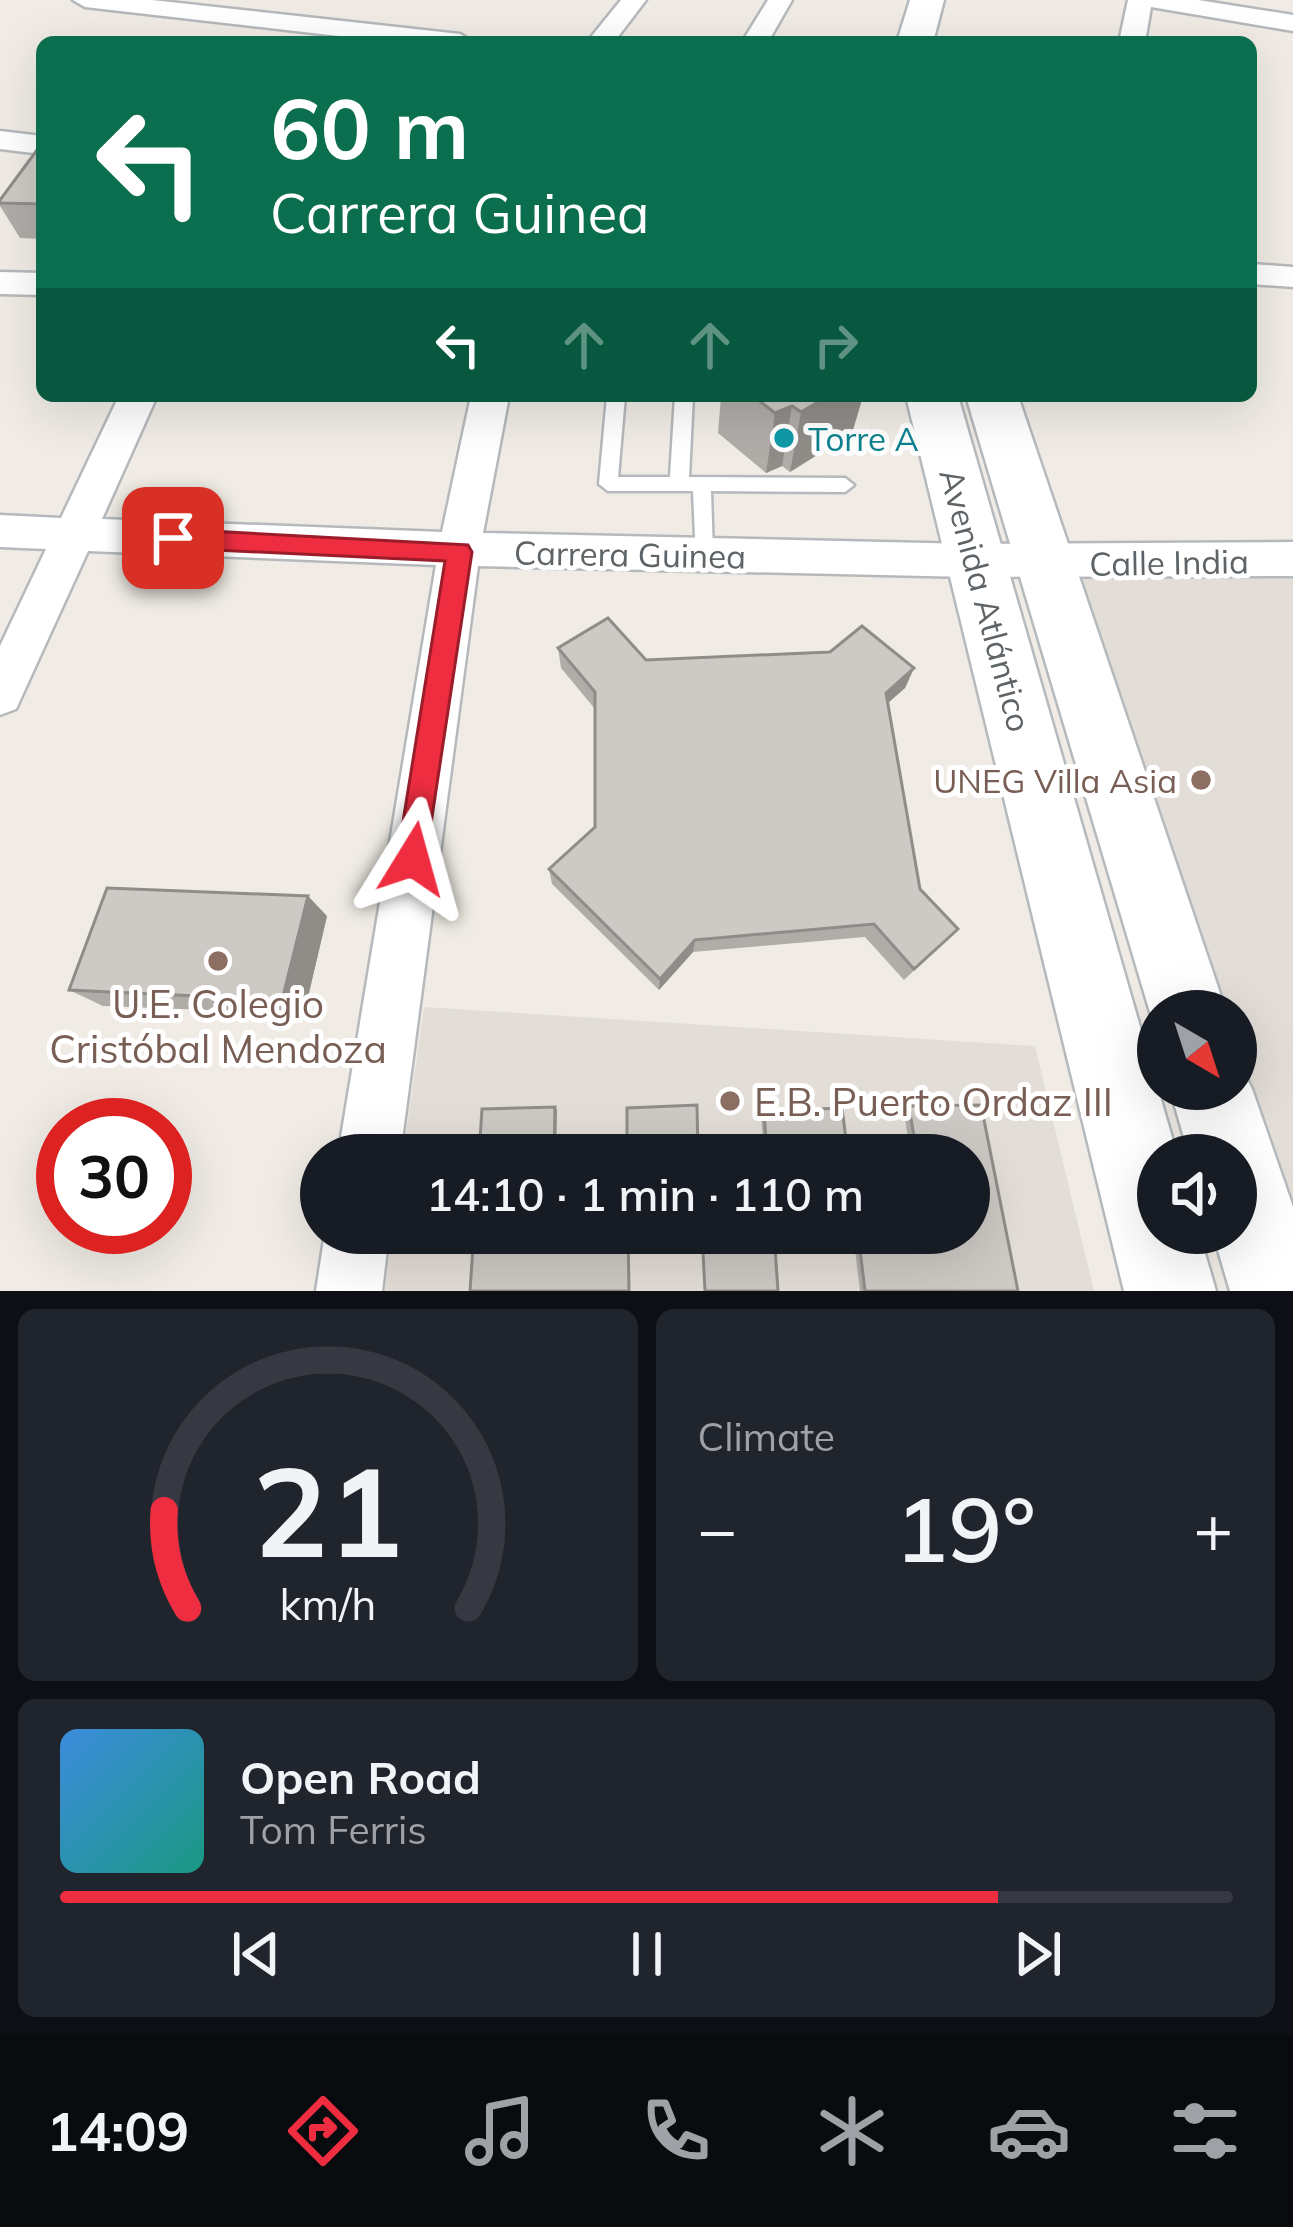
<!DOCTYPE html>
<html lang="en">
<head>
<meta charset="utf-8">
<style>
	body { margin:0; font-family:Mulish,sans-serif; background:#20242c; color:#f1f3f6; height:100vh; display:flex; flex-direction:column; font-size:45px; white-space:nowrap }
	* { box-sizing:border-box; margin:0 }
	p { font-size:39px; color:#9ea1a6 }
	.icon { flex:none; width:66px; height:66px; fill:none; stroke:currentColor; stroke-width:2; stroke-linecap:round; stroke-linejoin:round }
	.map { position:relative; height:1291px; overflow:hidden }
	.drawer { display:flex; flex-direction:column; gap:18px; padding:18px; background:#0d0f14; flex:1 }
	.drawer>* { flex:none }
	.banner { position:absolute; left:36px; top:36px; width:1221px; height:366px; border-radius:18px; box-shadow:0 12px 48px #0002; background:#0b6e4f; color:#fff; overflow:hidden }
	.needle { width:78px; rotate:141deg }
	.buttons { position:absolute; left:1137px; top:990px; display:grid; gap:24px }
	.buttons a { display:grid; place-items:center; width:120px; height:120px; border-radius:50%; background:#171b24; box-shadow:0 12px 48px #0002; font-size:60px }
	.speed { position:absolute; left:36px; top:1098px; display:flex; gap:24px; font-size:60px; font-weight:700; text-align:center }
	.speed>* { display:grid; place-content:center; width:156px; height:156px; border-radius:50%; background:#171b24; box-shadow:0 12px 48px #0002; line-height:1 }
	.speed .limit { border:18px solid #d22; background:#fff; color:#111 }
	.pin { position:absolute; display:grid; place-items:center; width:102px; height:102px; color:#fff; margin:-51px; border-radius:24px; box-shadow:0 6px 18px #0006 }
	.me { position:absolute; width:132px; margin:-66px; rotate:8deg; stroke-linejoin:round; filter:drop-shadow(0 0 9px #0008) }
	.turn { display:flex; align-items:center; gap:42px; height:252px; padding:0 36px; font-size:54px }
	.turn .icon { width:156px; height:156px; stroke-width:2.5 }
	.turn b { display:block; font-size:84px; line-height:102px }
	.lanes { display:flex; align-items:center; height:114px; padding:0 36px; background:#0003; justify-content:center; gap:60px; direction:ltr }
	.lanes .off { opacity:.35 }
	.big { font-size:90px; font-weight:600; line-height:1.1 }
	.drawer .widget { flex:1; display:flex; flex-direction:column; justify-content:center; gap:18px; min-width:0; padding:0 42px; border-radius:18px; background:#20242c }
	.drawer .dial { align-items:center; gap:0 }
	.dial svg { height:312px; overflow:visible; fill:none; stroke:#363941; stroke-width:7; stroke-linecap:round; text-anchor:middle }
	.dial text { fill:#f1f3f6; stroke:none }
	.song { display:flex; align-items:center; gap:36px }
	.cover { width:144px; height:144px; border-radius:18px; background:linear-gradient(135deg,hsl(210 70% 55%),hsl(170 70% 35%)) }
	.played { height:12px; border-radius:6px; background:linear-gradient(90deg,#ee2d41 80%,#363941 80%) }
	.keys { display:flex; justify-content:space-around; direction:ltr }
	.heat { display:flex; justify-content:space-between; align-items:center; font-size:66px; direction:ltr }
	.drawer .tiles { flex:1; display:grid; gap:18px; grid-template-columns:1fr 1fr }
	.widget:last-child { grid-column:span 2 }
	.trip { position:absolute; left:300px; top:1134px; width:690px; height:120px; border-radius:60px; background:#171b24; box-shadow:0 12px 48px #0002; font-weight:600; line-height:120px; text-align:center }
	.tabs { display:flex; height:192px; justify-content:space-around; align-items:center; background:#090b0e; color:#9ea1a6 }
	.tabs .icon { width:84px; height:84px }
	.tabs .active { color:#ee2d41 }
	.tabs b { font-size:54px; color:#f1f3f6 }
	.map>svg:first-child { display:block }
	.education { fill:#e2ddd6 }
	.lines { fill:none; stroke-linecap:round; stroke-linejoin:round }
	.lane-casing { stroke:#b6b9bc; stroke-width:5 }
	.street-casing { stroke:#b6b9bc; stroke-width:5 }
	.secondary-casing { stroke:#b4babd; stroke-width:5 }
	.lane { fill:#fff; fill-rule:evenodd }
	.street { fill:#fff; fill-rule:evenodd }
	.secondary { fill:#fff; fill-rule:evenodd }
	.wall { fill:#b0ada9 }
	.shaded-wall { fill:#908d89 }
	.building { fill:#cdc9c4; stroke:#908d89; stroke-width:3 }
	.route { fill:#ee2d41; stroke:#9b1d2a; stroke-width:3 }
	.culture-dot { fill:#0f9aa8; stroke:#fff; stroke-width:4.5 }
	.education-dot { fill:#8d6e63; stroke:#fff; stroke-width:4.5 }
	.labels { text-anchor:middle; dominant-baseline:central; stroke-width:10; stroke-linejoin:round; paint-order:stroke }
	.culture-label { font-size:33px; fill:#0d838f; stroke:#fff; text-anchor:start }
	.street-label { font-size:33px; fill:#5d6366; stroke:#fff }
	.education-label { font-size:33px; fill:#785e54; stroke:#fff; text-anchor:end }
	.near-education-label { font-size:39px; fill:#785e54; stroke:#fff }
</style>
</head>
<body>
<div class="map">
<svg width="1293" height="1291" viewBox="0 0 1293 1291">
	<rect width="100%" height="100%" fill="#f0ece5"/>
	<g class="education">
		<path d="M 1044,564 L 1293,564 L 1293,1291 L 1236,1155 L 1236,1011 L 1177,1011 Z"/>
		<path d="M 424,1007 L 1035,1046 L 1094,1291 L 385,1291 L 392,1233 L 969,1233 L 969,1155 L 403,1155 Z"/>
	</g>
	<g class="lines">
		<g class="lane-casing">
			<path id="lane" d="M 607,396 L 625,396 L 618,477 L 670,477 L 675,396 L 693,396 L 689,477 L 845,478 L 854,485 L 845,492 L 711,491 L 713,554 L 710,559 L 696,559 L 693,491 L 608,491 L 599,484 Z"/>
		</g>
		<g class="street-casing">
			<g id="street">
				<path d="M 73,0 L 152,0 L 460,34 L 473,42 L 391,42 L 85,7 Z"/>
				<path d="M 621,0 L 646,0 L 614,42 L 587,42 Z"/>
				<path d="M 768,0 L 792,0 L 768,42 L 742,42 Z"/>
				<path d="M 1128,0 L 1198,0 L 1293,15 L 1293,31 L 1151,7 L 1145,42 L 1119,42 Z"/>
				<path d="M 0,131 L 42,136 L 42,154 L 0,149 Z"/>
				<path d="M 1251,264 L 1293,267 L 1293,287 L 1251,284 Z"/>
				<path d="M 0,272 L 42,273 L 42,295 L 0,294 Z"/>
				<path d="M 119,396 L 157,396 L 102,519 L 442,532 L 471,396 L 509,396 L 483,533 L 970,544 L 1293,542 L 1293,576 L 970,577 L 478,566 L 400,1155 L 338,1155 L 436,565 L 88,551 L 16,709 L 0,715 L 0,646 L 46,549 L 0,547 L 0,515 L 61,518 Z"/>
				<path d="M 325,1233 L 389,1233 L 382,1291 L 316,1291 Z"/>
			</g>
		</g>
		<g class="secondary-casing">
			<g id="secondary">
				<path d="M 910,0 L 944,0 L 933,42 L 897,42 Z"/>
				<path d="M 906,396 L 958,396 L 1177,1155 L 1158,1155 L 1158,1233 L 1199,1233 L 1216,1291 L 1124,1291 Z"/>
				<path d="M 966,396 L 1018,396 L 1226,1011 L 1158,1011 L 1158,1039 Z"/>
				<path d="M 1236,1058 L 1252,1089 L 1293,1207 L 1293,1291 L 1230,1291 L 1213,1233 L 1236,1233 L 1236,1155 L 1189,1155 L 1170,1089 L 1236,1089 Z"/>
			</g>
		</g>
		<use href="#lane" class="lane"/>
		<use href="#street" class="street"/>
		<use href="#secondary" class="secondary"/>
	</g>
	<g class="wall">
		<path d="M 42,150 L 42,239 L 20,238 L 0,206 L 0,200 Z"/>
		<path d="M 721,396 L 863,396 L 852,433 L 790,472 L 782,466 L 766,473 L 718,433 Z"/>
		<path d="M 558,648 L 646,660 L 914,668 L 905,688 L 887,703 L 920,889 L 945,941 L 904,980 L 865,937 L 693,952 L 659,990 L 552,884 L 549,869 L 595,827 L 595,709 L 561,668 Z"/>
		<path d="M 327,916 L 304,1014 L 103,1006 L 69,990 Z"/>
		<path d="M 981,1105 L 1018,1291 L 860,1291 L 853,1233 L 969,1233 L 969,1155 L 910,1155 L 904,1109 L 909,1106 Z"/>
		<path d="M 764,1111 L 848,1155 L 764,1155 L 761,1114 Z"/>
	</g>
	<g class="shaded-wall">
		<path d="M 828,396 L 863,396 L 852,433 L 790,472 L 801,412 Z"/>
		<path d="M 792,406 L 782,466 L 766,473 L 775,413 Z"/>
		<path d="M 914,668 L 905,688 L 878,712 L 886,693 Z"/>
		<path d="M 308,896 L 327,916 L 304,1014 L 282,1000 Z"/>
		<path d="M 695,940 L 693,952 L 659,990 L 660,979 Z"/>
		<path d="M 555,1107 L 557,1110 L 556,1155 L 554,1155 Z"/>
	</g>
	<g class="building">
		<path d="M 37,150 L 42,150 L 42,204 L 0,203 L 0,200 Z"/>
		<path d="M 753,396 L 828,396 L 801,412 L 792,406 L 775,413 Z"/>
		<path d="M 608,618 L 646,660 L 830,652 L 862,626 L 914,668 L 886,693 L 920,889 L 958,929 L 914,969 L 874,924 L 695,940 L 660,979 L 549,869 L 595,827 L 595,692 L 558,648 Z"/>
		<path d="M 107,888 L 308,896 L 282,1000 L 69,990 Z"/>
		<path d="M 697,1105 L 698,1155 L 627,1155 L 627,1108 Z"/>
		<path d="M 981,1105 L 1018,1291 L 865,1291 L 858,1233 L 969,1233 L 969,1155 L 917,1155 L 909,1106 Z"/>
		<path d="M 555,1107 L 554,1155 L 479,1155 L 482,1109 Z"/>
		<path d="M 842,1108 L 848,1155 L 767,1155 L 764,1111 Z"/>
		<path d="M 474,1233 L 628,1233 L 629,1291 L 470,1291 Z"/>
		<path d="M 702,1233 L 774,1233 L 778,1291 L 705,1291 Z"/>
	</g>
	<path class="route" d="M 173,529 L 468,545 L 472,552 L 424,870 L 413,874 L 402,870 L 397,859 L 445,561 L 173,548 L 160,538 Z"/>
	<circle class="culture-dot" cx="784" cy="438" r="12"/>
	<g class="education-dot">
		<circle cx="1201" cy="780" r="12"/>
		<circle cx="218" cy="961" r="12"/>
		<circle cx="730" cy="1101" r="12"/>
	</g>
	<g class="labels">
		<g class="culture-label">
			<text x="808" y="438">Torre A</text>
		</g>
		<g class="street-label">
			<text transform="translate(630 554) rotate(1)">Carrera Guinea</text>
			<text transform="translate(1169 562) rotate(-1)">Calle India</text>
			<text transform="translate(986 600) rotate(75)">Avenida Atlántico</text>
		</g>
		<g class="education-label">
			<text x="1177" y="780">UNEG Villa Asia</text>
		</g>
		<g class="near-education-label">
			<text x="218" y="1003">U.E. Colegio<tspan x="218" dy="45">Cristóbal Mendoza</tspan></text>
			<text x="754" y="1101" text-anchor="start">E.B. Puerto Ordaz III</text>
		</g>
	</g>
</svg>
<div class="buttons">
<a><svg class="needle" viewBox="-14 -14 28 28"><path d="M0-13l5 13h-10z" fill="#e53935"/><path d="M0 13l5-13h-10z" fill="#9ea1a6"/></svg></a>
<a><svg class="icon" aria-label="sound" viewBox="0 0 24 24"><path d="M4 9h4l5-4v14l-5-4H4zM17 9q2 3 0 6"/></svg></a>
</div>
<div class="speed"><div class="limit">30</div></div>
<div class="pin" style="left:173px;top:538px;background:#d93025"><svg class="icon" aria-label="arrive" viewBox="0 0 24 24"><path d="M6 21V4h12l-3 4 3 4H6"/></svg></div>
<svg class="me" style="left:413px;top:859px" viewBox="-20 -20 40 40"><path d="M0-17L14 15 0 8-14 15z" fill="#ee2d41" stroke="#fff" stroke-width="4"/></svg>
<div class="trip">14:10 · 1 min · 110 m</div>
<div class="banner">
<div class="turn"><svg class="icon" aria-label="left" viewBox="0 0 24 24"><path d="M17 20v-9H6M10 6l-5 5 5 5"/></svg><div><b>60 m</b>Carrera Guinea</div></div>
<div class="lanes"><svg class="icon" aria-label="left" viewBox="0 0 24 24"><path d="M17 20v-9H6M10 6l-5 5 5 5"/></svg><svg class="icon off" aria-label="ahead" viewBox="0 0 24 24"><path d="M12 20V5M6 11l6-6 6 6"/></svg><svg class="icon off" aria-label="ahead" viewBox="0 0 24 24"><path d="M12 20V5M6 11l6-6 6 6"/></svg><svg class="icon off" aria-label="right" viewBox="0 0 24 24"><path d="M7 20v-9h11M14 6l5 5-5 5"/></svg></div>
</div>
</div>
<section class="drawer">
<div class="tiles">
<div class="widget dial"><svg viewBox="0 0 100 80">
<path d="M14 69A42 42 0 1 1 86 69"/>
<path d="M14 69A42 42 0 0 1 8 44" stroke="#ee2d41"/>
<text x="50" y="56" font-size="32" font-weight="700">21</text>
<text x="50" y="72" font-size="11">km/h</text>
</svg></div>
<div class="widget"><p>Climate</p>
<div class="heat"><a>−</a><b class="big">19°</b><a>+</a></div>
</div>
<div class="widget">
<div class="song"><i class="cover"></i><div><b>Open Road</b><p>Tom Ferris</p></div></div>
<div class="played"></div>
<div class="keys"><svg class="icon" aria-label="previous" viewBox="0 0 24 24"><path d="M18 5L8 12l10 7zM5 5v14"/></svg><svg class="icon" aria-label="pause" viewBox="0 0 24 24"><path d="M8 5v14M16 5v14"/></svg><svg class="icon" aria-label="next" viewBox="0 0 24 24"><path d="M6 5l10 7-10 7zM19 5v14"/></svg></div>
</div>
</div>
</section>
<nav class="tabs">
<b>14:09</b>
<svg class="icon active" aria-label="directions" viewBox="0 0 24 24"><path d="M12 3l9 9-9 9-9-9zM9 14v-3h6M13 9l2 2-2 2"/></svg>
<svg class="icon" aria-label="music" viewBox="0 0 24 24"><path d="M9 18V5l10-2v13"/><circle cx="6" cy="18" r="3"/><circle cx="16" cy="16" r="3"/></svg>
<svg class="icon" aria-label="phone" viewBox="0 0 24 24"><path d="M5 4h4l2 5-3 2q2 4 5 5l2-3 5 2v4C11 20 4 13 5 4z"/></svg>
<svg class="icon" aria-label="climate" viewBox="0 0 24 24"><path d="M12 3v18M4 7l16 10M4 17L20 7"/></svg>
<svg class="icon" aria-label="car" viewBox="0 0 24 24"><path d="M5 17H2v-5l4-1 3-4h7l3 4 3 1v5h-3M9 17h6M6 11h13"/><circle cx="7" cy="17" r="2"/><circle cx="17" cy="17" r="2"/></svg>
<svg class="icon" aria-label="filters" viewBox="0 0 24 24"><path d="M4 7h16M4 17h16"/><circle cx="9" cy="7" r="2"/><circle cx="15" cy="17" r="2"/></svg>
</nav>
</body>
</html>
